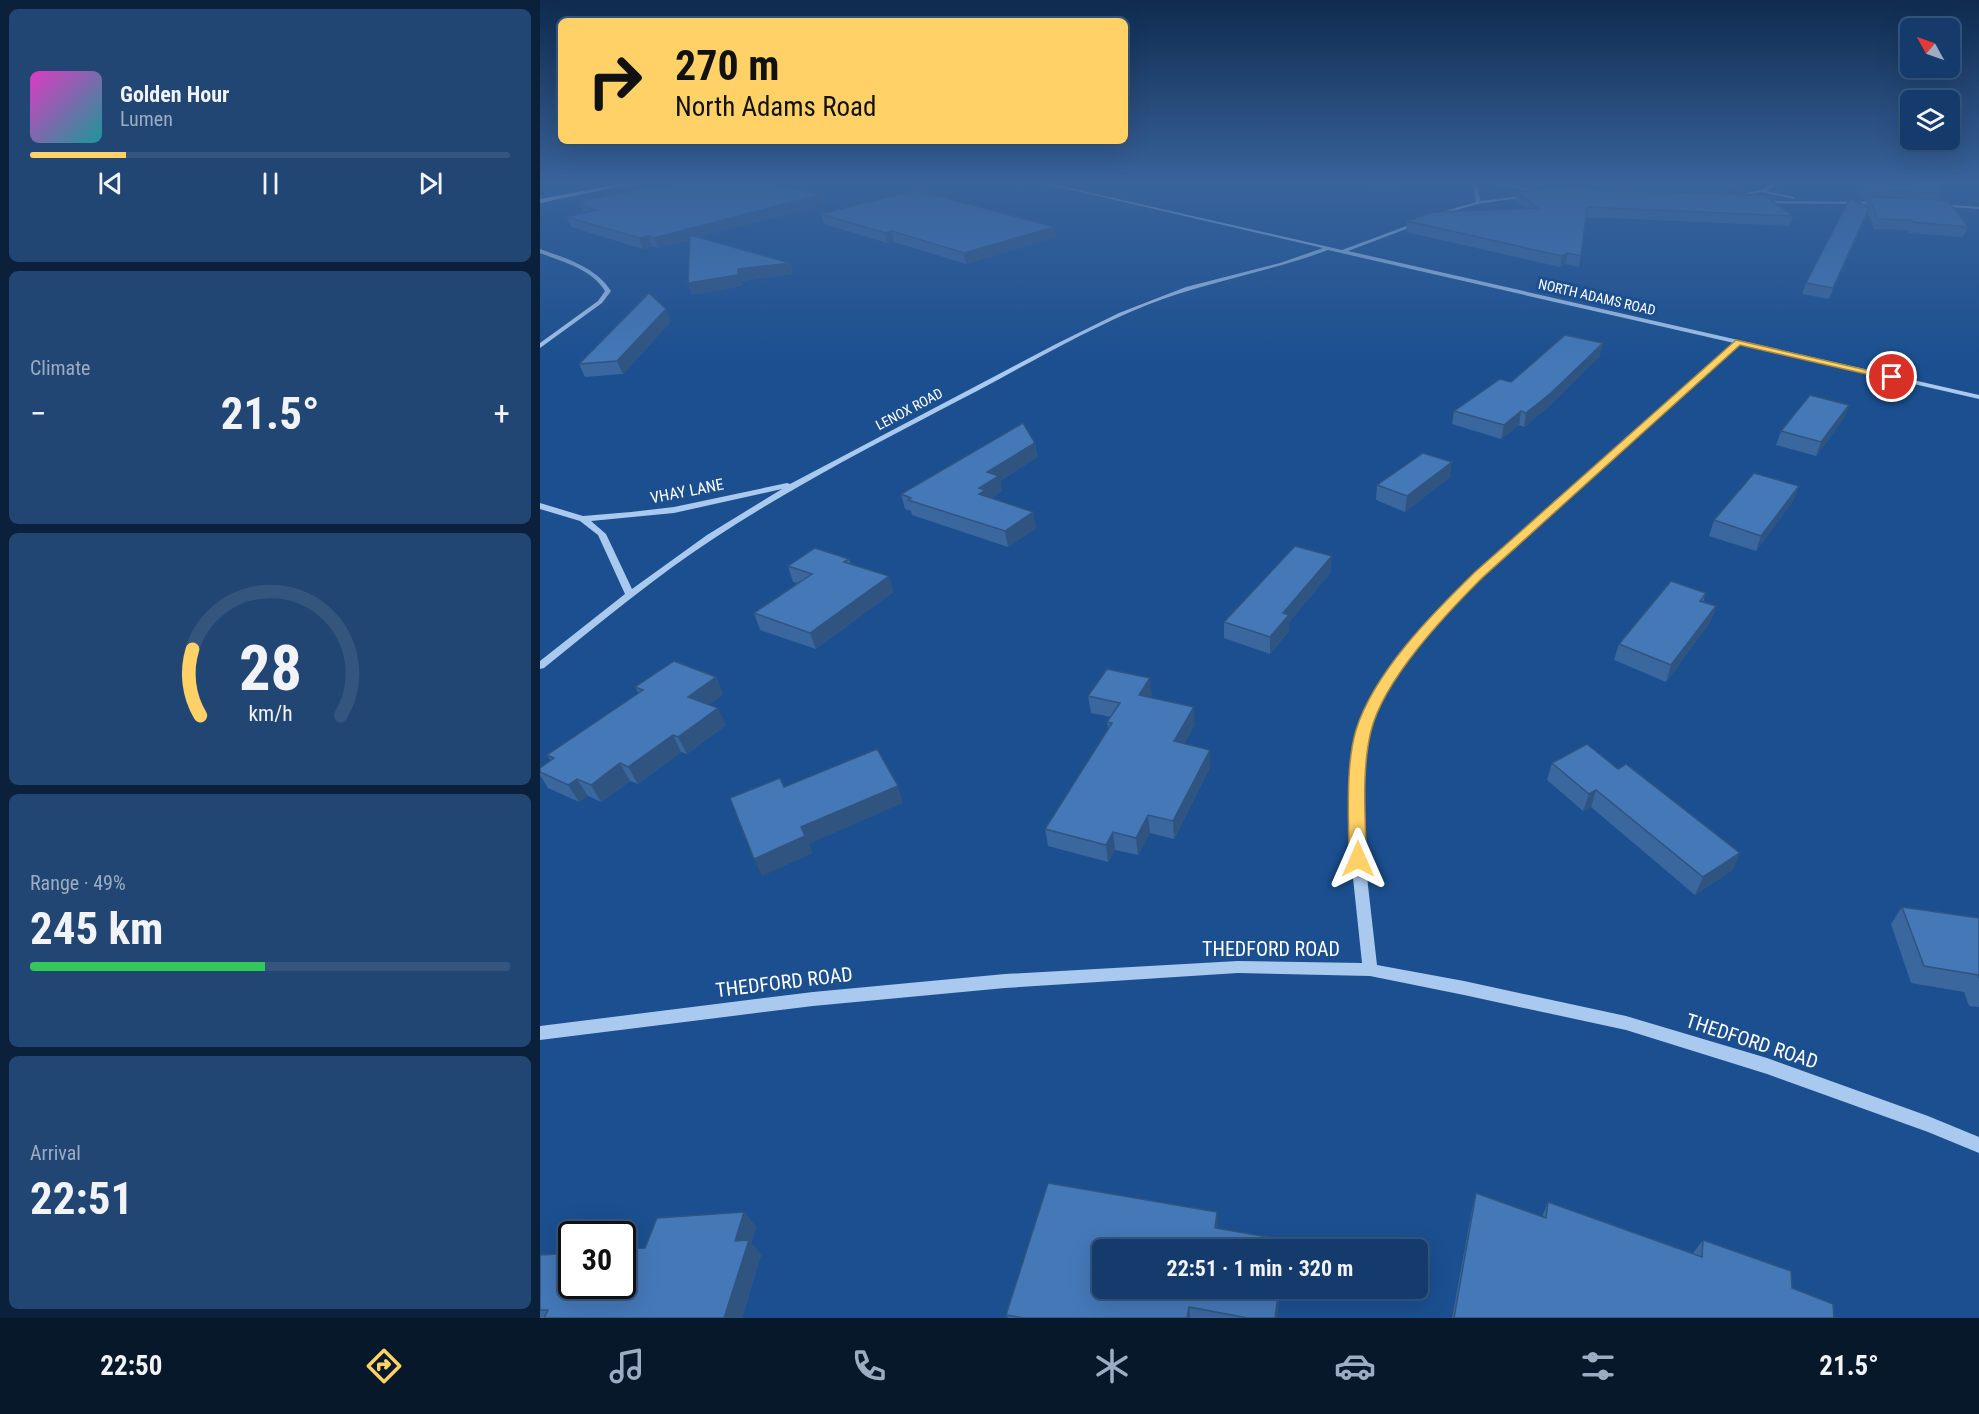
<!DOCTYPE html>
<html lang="en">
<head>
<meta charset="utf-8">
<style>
	body { margin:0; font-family:"Roboto Condensed",sans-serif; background:#214673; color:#f1f3f6; height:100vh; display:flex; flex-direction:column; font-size:22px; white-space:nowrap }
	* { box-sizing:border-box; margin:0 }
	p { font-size:20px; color:#9dadc1 }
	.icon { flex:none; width:33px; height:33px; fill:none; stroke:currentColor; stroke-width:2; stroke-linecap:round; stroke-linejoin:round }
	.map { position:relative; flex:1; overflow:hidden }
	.sheet { display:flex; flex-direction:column; gap:9px; padding:9px; background:#0b203b; width:540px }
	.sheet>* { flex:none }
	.hud { position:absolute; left:18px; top:18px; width:570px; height:126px; border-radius:9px; box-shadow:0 6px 24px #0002,0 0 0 2px #33557e; background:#ffd166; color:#111; overflow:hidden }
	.needle { width:39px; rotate:310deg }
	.buttons { position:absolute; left:1360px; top:18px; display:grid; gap:12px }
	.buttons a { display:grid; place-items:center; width:60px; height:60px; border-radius:9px; background:#143b6b; box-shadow:0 6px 24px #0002,0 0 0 2px #33557e; font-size:30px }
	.speed { position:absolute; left:18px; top:1221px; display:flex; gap:12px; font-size:30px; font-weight:700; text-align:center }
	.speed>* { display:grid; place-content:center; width:78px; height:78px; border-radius:50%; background:#143b6b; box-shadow:0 6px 24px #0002,0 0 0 2px #33557e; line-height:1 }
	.speed .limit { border:3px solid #111; border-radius:9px; background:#fff; color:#111 }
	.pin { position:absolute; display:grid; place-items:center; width:51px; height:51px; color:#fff; margin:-26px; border:3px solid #fff; border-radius:50%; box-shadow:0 2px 6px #0007 }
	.me { position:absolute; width:66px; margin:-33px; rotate:0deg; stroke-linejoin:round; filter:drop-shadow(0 0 4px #0008) }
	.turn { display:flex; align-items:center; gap:21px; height:126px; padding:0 18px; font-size:27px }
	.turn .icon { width:78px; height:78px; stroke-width:2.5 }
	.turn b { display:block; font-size:42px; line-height:51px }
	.big { font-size:45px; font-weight:700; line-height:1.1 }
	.sheet .card { flex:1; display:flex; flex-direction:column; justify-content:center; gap:9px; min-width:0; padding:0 21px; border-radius:9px; background:#214673 }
	.sheet .dial { align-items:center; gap:0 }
	.dial svg { height:156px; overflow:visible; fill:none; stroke:#33557e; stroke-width:7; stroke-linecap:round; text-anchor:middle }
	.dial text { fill:#f1f3f6; stroke:none }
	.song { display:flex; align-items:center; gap:18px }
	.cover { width:72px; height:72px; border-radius:9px; background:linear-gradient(135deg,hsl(310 70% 55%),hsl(180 70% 35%)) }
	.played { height:6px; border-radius:3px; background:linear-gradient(90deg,#ffd166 20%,#33557e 20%) }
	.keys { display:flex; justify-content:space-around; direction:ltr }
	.heat { display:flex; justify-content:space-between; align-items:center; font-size:33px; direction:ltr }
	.charge { height:9px; border-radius:4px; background:linear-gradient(90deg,#34c759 49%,#33557e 0) }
	.trip { position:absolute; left:552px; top:1239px; width:336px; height:60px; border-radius:9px; background:#143b6b; box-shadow:0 6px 24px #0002,0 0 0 2px #33557e; font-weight:700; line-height:60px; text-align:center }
	.menu { display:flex; height:96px; justify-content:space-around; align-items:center; background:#08182b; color:#9dadc1 }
	.menu .icon { width:42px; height:42px }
	.menu .current { color:#ffd166 }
	.menu b { font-size:27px; color:#f1f3f6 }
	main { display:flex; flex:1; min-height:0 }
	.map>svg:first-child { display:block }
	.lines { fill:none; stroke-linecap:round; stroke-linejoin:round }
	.minor { fill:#a9c9ee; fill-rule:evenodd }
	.major { fill:#f0f6ff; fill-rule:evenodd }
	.wall { fill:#3a679d }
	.shaded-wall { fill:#305480 }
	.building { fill:#4478b7; stroke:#305480; stroke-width:1.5 }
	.route { fill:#ffd166; stroke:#a68842; stroke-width:1.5 }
	.labels { text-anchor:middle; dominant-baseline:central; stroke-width:6; stroke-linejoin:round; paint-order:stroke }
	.far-street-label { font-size:14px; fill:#fff; stroke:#1b4f8f }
	.street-label { font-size:16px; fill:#fff; stroke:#1b4f8f }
	.near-street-label { font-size:20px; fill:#fff; stroke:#1b4f8f }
</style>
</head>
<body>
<main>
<section class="sheet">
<div class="card">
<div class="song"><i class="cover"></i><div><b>Golden Hour</b><p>Lumen</p></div></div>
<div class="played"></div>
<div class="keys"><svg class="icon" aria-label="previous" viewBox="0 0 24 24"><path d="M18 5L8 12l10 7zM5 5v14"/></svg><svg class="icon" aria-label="pause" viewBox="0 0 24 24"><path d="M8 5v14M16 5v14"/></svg><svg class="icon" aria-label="next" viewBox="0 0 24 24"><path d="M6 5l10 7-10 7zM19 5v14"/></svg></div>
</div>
<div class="card"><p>Climate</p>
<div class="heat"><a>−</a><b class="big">21.5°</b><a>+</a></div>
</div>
<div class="card dial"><svg viewBox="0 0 100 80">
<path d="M14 69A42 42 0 1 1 86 69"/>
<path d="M14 69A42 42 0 0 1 10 35" stroke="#ffd166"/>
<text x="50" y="56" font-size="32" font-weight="700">28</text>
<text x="50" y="72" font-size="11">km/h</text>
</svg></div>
<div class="card"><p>Range · 49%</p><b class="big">245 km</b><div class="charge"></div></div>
<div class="card"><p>Arrival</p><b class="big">22:51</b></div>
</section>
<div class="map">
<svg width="1439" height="1318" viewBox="0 0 1439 1318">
	<rect width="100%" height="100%" fill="#1b4f8f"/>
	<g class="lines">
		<g class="minor">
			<path d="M 493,181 L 499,181 L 802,250 L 880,221 L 882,223 L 808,251 L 1439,395 L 1439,399 L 1200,344 L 913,605 L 862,668 L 843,697 L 829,731 L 823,779 L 825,859 L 837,965 L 924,981 L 1086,1016 L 1227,1058 L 1388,1116 L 1439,1137 L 1439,1153 L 1388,1132 L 1227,1074 L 1086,1030 L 924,995 L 830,976 L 698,973 L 465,988 L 273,1006 L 0,1040 L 0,1026 L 273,992 L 465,974 L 698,961 L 822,963 L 811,859 L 811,779 L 817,731 L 832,697 L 854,664 L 907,601 L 1194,343 L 788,250 C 729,272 666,282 607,305 C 548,329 493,361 437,391 C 349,437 260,482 176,537 C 116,576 60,623 4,668 L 0,669 L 0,661 L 85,594 L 58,535 L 40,521 L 0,509 L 0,503 L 43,516 L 91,512 L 134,507 L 247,483 L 250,484 L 516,344 L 579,313 L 646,287 L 740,263 L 783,248 ZM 242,489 L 167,535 L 92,589 L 66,534 L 51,521 L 134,513 Z"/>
			<path d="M 933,181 L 937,181 L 940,201 L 990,195 L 992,196 L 938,204 L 895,216 L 895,214 L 936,202 Z"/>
			<path d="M 941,181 L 948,181 L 1012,193 L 1010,194 Z"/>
			<path d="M 1238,181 L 1242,181 L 1226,191 L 1254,197 L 1254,199 L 1222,192 L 1190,198 L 1188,197 L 1221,190 Z"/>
			<path d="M 1220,201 L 1340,202 L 1342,203 L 1340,204 L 1218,203 Z"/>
			<path d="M 1397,204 L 1439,207 L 1439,209 L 1395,206 Z"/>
			<path d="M 0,249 C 25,258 56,267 71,291 L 62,303 L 0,348 L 0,343 L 58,301 L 65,291 C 52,269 23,262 0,253 Z"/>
		</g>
		<path class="major" d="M 96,181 L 106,181 L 0,203 L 0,199 Z"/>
	</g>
	<g class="wall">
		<path d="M 955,181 L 1204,181 L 1203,191 L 1194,194 L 1253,216 L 1250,226 L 1046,217 L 1039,267 L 1025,264 L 1020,267 L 866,232 L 867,221 L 984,208 L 976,202 L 977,192 L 1006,189 L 1006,187 Z"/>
		<path d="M 1315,181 L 1392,181 L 1401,193 L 1398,199 L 1428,227 L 1423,237 L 1369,233 L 1367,230 L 1334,229 L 1328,213 L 1289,299 L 1262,294 L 1266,283 L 1325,206 L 1328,199 L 1322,199 Z"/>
		<path d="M 39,201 L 282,205 L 158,237 L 250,263 L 253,274 L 201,281 L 202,286 L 152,295 L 148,283 L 150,240 L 118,248 L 112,246 L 103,249 L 31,227 L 27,217 L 43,213 L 39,204 L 40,204 Z"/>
		<path d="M 281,214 L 514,227 L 516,237 L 426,264 L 354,242 L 347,243 L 284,224 Z"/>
		<path d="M 131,321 L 83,374 L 45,377 L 39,364 Z"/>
		<path d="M 1060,356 L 1008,407 L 984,427 L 979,425 L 961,439 L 912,424 L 914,411 L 971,382 Z"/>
		<path d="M 1309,405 L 1304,418 L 1276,456 L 1236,445 L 1241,431 Z"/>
		<path d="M 495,443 L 497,457 L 460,481 L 462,491 L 451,498 L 493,512 L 496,528 L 468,547 L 372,515 L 371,511 L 365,509 L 361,494 Z"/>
		<path d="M 910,477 L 865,512 L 836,500 L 837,485 Z"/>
		<path d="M 1259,486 L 1253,501 L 1216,551 L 1169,536 L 1174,520 Z"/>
		<path d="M 309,559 L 311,564 L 349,576 L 353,592 L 276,649 L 220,630 L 214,613 L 258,583 L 253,582 L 248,566 Z"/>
		<path d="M 791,572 L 749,622 L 749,631 L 730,654 L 684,638 L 684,622 Z"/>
		<path d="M 1166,593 L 1163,602 L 1176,606 L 1170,622 L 1126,682 L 1074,660 L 1079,644 Z"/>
		<path d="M 176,677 L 183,694 L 168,705 L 186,725 L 147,754 L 141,752 L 98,784 L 90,781 L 61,802 L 48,796 L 39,802 L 8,788 L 0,775 L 0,768 L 11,761 L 7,755 L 99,693 L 95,687 Z"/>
		<path d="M 612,695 L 610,697 L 655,724 L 644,744 L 670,750 L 670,767 L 634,839 L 610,833 L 598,855 L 575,850 L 568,862 L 508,846 L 505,829 L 568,729 L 567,722 L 571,717 L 551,713 L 548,696 Z"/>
		<path d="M 1012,763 L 1078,769 L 1200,853 L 1192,870 L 1155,895 L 1051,807 L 1043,811 L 1007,780 Z"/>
		<path d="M 1362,907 L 1439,918 L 1439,1007 L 1429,1006 L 1424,992 L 1371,983 L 1351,924 Z"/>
		<path d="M 936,1193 L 1002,1217 L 1008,1202 L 1153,1253 L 1163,1240 L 1252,1288 L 1294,1318 L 912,1318 L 932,1209 Z"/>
		<path d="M 204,1212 L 216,1227 L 211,1243 L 221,1255 L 202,1318 L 0,1318 L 0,1255 L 105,1248 Z"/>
		<path d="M 562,1288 L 740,1288 L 737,1318 L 468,1318 L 466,1315 Z"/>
	</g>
	<g class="shaded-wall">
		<path d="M 832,181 L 872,181 L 831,189 Z"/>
		<path d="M 1206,182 L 1203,191 L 1186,196 L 1189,187 Z"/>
		<path d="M 279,195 L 282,205 L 118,248 L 114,238 Z"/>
		<path d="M 1329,208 L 1326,217 L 1289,299 L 1293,288 Z"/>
		<path d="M 514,227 L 516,237 L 426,264 L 424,253 Z"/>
		<path d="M 352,231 L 354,242 L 347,243 L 345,233 Z"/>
		<path d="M 108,236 L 112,246 L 103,249 L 99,238 Z"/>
		<path d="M 1028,253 L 1025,264 L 1020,267 L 1022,256 Z"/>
		<path d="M 250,263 L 253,274 L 201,281 L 202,286 L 152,295 L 148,283 L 198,269 Z"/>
		<path d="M 126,309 L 131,321 L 83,374 L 77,361 Z"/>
		<path d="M 1063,343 L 1060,356 L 1008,407 L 984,427 L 986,413 Z"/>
		<path d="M 1309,405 L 1304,418 L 1276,456 L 1281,442 Z"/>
		<path d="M 981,411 L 979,425 L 961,439 L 964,425 Z"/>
		<path d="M 495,443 L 497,457 L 460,481 L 462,491 L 447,500 L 439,494 L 439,488 L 447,472 Z"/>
		<path d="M 912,462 L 910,477 L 865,512 L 867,496 Z"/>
		<path d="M 1259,486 L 1253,501 L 1216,551 L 1221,536 Z"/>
		<path d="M 493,512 L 496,528 L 468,547 L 465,531 Z"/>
		<path d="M 792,556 L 791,572 L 749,622 L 749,631 L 730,654 L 730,637 L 743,613 Z"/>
		<path d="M 349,576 L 353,592 L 276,649 L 270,633 Z"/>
		<path d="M 1176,606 L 1170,622 L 1126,682 L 1131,665 Z"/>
		<path d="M 176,677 L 183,694 L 156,714 L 148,697 Z"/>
		<path d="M 610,678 L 612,695 L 601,712 L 599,695 Z"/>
		<path d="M 654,707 L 655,724 L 636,759 L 634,741 Z"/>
		<path d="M 178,708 L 186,725 L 147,754 L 138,737 Z"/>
		<path d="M 133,735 L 141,752 L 98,784 L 88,767 Z"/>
		<path d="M 670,750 L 670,767 L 634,839 L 633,821 Z"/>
		<path d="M 80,763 L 90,781 L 61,802 L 51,785 Z"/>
		<path d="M 37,779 L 48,796 L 39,802 L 28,785 Z"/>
		<path d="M 358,786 L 363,803 L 269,844 L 273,853 L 222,876 L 214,859 L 261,827 Z"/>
		<path d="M 1056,790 L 1051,807 L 1043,811 L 1049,794 Z"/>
		<path d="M 608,815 L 610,833 L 598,855 L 596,838 Z"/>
		<path d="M 573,832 L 575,850 L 568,862 L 566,845 Z"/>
		<path d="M 1200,853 L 1192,870 L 1155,895 L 1163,877 Z"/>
		<path d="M 204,1212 L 216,1227 L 211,1243 L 221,1255 L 202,1318 L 184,1318 L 195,1241 Z"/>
		<path d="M 677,1212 L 678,1227 L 676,1243 L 675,1228 Z"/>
		<path d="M 739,1288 L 740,1288 L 737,1318 L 735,1318 Z"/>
		<path d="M 649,1307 L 650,1318 L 647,1318 Z"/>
	</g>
	<g class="building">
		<path d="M 141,181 L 228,181 L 279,195 L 114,238 L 108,236 L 99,238 L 27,217 L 56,210 L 39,204 L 44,203 L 39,201 Z"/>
		<path d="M 1029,181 L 1204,181 L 1206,182 L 1189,187 Z"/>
		<path d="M 1322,181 L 1392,181 L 1401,193 L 1326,190 Z"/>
		<path d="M 1007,185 L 1067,190 L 1224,195 L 1253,216 L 1047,207 L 1041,256 L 1028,253 L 1022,256 L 867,221 L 894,212 L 998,208 L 977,192 L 1006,189 Z"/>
		<path d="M 376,190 L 514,227 L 424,253 L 352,231 L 345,233 L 281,214 Z"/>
		<path d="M 1329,197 L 1407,200 L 1428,227 L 1373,222 L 1371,220 L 1338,219 Z"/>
		<path d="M 1310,198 L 1329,208 L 1293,288 L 1266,283 Z"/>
		<path d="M 150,235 L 250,263 L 198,269 L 198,275 L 148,283 Z"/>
		<path d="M 109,293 L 126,309 L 77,361 L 39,364 Z"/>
		<path d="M 1025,335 L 1063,343 L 1011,393 L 986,413 L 981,411 L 964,425 L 914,411 L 960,379 L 971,382 Z"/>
		<path d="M 1270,395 L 1309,405 L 1281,442 L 1241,431 Z"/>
		<path d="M 483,423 L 495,443 L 447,472 L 459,476 L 439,488 L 445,490 L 439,494 L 493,512 L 465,531 L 368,500 L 371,498 L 361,494 Z"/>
		<path d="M 883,453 L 912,462 L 867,496 L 837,485 Z"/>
		<path d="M 1214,473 L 1259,486 L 1221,536 L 1174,520 Z"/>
		<path d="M 755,546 L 792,556 L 743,613 L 749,615 L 730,637 L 684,622 Z"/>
		<path d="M 275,548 L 309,559 L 304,562 L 349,576 L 270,633 L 214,613 L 272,574 L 248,566 Z"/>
		<path d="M 1131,581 L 1166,593 L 1160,601 L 1176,606 L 1131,665 L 1079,644 Z"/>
		<path d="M 134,661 L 176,677 L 148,697 L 178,708 L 138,737 L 133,735 L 88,767 L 80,763 L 51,785 L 37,779 L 28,785 L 0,772 L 0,768 L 14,758 L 7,755 L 103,690 L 95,687 Z"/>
		<path d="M 567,669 L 610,678 L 599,695 L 654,707 L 634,741 L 670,750 L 633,821 L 608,815 L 596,838 L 573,832 L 566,845 L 505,829 L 572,723 L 567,722 L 580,703 L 548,696 Z"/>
		<path d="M 1047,744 L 1078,769 L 1086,764 L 1200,853 L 1163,877 L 1056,790 L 1049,794 L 1012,763 Z"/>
		<path d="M 337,749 L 358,786 L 261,827 L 265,836 L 214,859 L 190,798 L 240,778 L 244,787 Z"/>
		<path d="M 1362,907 L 1439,918 L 1439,978 L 1438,975 L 1384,966 Z"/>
		<path d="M 508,1183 L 677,1212 L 675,1228 L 746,1240 L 744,1250 L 562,1250 L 562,1288 L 739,1288 L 735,1318 L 708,1318 L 649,1307 L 647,1318 L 484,1318 L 466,1315 Z"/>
		<path d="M 936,1193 L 1006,1218 L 1008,1202 L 1162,1257 L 1163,1240 L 1251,1271 L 1252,1288 L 1293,1304 L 1294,1318 L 914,1318 Z"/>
		<path d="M 204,1212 L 195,1241 L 209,1240 L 184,1318 L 4,1318 L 8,1310 L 0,1310 L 0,1255 L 32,1253 L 32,1286 L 82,1286 L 82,1249 L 105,1248 L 117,1218 Z"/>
	</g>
	<linearGradient id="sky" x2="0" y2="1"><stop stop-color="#0f2b4f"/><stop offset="0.5" stop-color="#39639b"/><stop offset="1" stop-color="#39639b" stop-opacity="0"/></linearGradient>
	<rect width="1439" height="365" fill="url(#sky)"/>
	<path class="route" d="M 1196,340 L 1357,377 L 1352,380 L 1200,345 L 943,577 C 905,615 844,679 831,731 C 821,772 826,818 826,859 L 824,864 L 818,866 L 812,864 L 809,859 C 809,820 805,767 816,730 C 834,672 892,614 935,572 Z"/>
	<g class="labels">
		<g class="far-street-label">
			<text transform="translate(1057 297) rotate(13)">NORTH ADAMS ROAD</text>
			<text transform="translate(369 409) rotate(-28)">LENOX ROAD</text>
		</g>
		<g class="street-label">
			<text transform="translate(147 491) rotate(-11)">VHAY LANE</text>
		</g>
		<g class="near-street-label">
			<text x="731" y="949">THEDFORD ROAD</text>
			<text transform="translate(244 982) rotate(-7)">THEDFORD ROAD</text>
			<text transform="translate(1212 1041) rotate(18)">THEDFORD ROAD</text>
		</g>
	</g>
</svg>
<div class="buttons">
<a><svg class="needle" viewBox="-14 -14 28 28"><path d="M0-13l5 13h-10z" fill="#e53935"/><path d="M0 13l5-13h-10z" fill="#9dadc1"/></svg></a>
<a><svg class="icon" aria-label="layers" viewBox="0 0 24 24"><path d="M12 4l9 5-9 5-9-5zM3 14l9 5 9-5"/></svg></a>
</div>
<div class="speed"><div class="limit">30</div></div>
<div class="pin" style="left:1352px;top:377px;background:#d93025"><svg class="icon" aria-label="arrive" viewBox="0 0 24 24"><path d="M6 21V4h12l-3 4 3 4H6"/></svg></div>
<svg class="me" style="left:818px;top:859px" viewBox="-20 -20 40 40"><path d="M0-17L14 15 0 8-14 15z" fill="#ffd166" stroke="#fff" stroke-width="4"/></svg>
<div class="trip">22:51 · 1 min · 320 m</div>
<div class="hud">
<div class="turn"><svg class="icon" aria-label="right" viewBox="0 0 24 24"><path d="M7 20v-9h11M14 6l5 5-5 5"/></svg><div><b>270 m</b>North Adams Road</div></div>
</div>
</div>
</main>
<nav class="menu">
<b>22:50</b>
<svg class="icon current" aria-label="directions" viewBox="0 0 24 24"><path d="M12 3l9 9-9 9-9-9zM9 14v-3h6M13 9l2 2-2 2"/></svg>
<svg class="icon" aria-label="music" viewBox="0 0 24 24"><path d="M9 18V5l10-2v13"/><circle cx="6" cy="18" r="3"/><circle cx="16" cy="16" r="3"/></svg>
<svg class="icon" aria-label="phone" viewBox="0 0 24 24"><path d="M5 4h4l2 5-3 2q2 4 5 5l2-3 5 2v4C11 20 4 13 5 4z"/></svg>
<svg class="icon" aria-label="climate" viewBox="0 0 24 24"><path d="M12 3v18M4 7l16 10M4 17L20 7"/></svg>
<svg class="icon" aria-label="car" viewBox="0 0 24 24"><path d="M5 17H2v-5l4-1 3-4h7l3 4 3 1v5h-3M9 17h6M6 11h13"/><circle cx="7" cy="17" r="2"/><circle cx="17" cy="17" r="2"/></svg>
<svg class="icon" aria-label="filters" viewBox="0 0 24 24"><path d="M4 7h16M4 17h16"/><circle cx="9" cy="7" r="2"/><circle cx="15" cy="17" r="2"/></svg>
<b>21.5°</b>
</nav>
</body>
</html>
